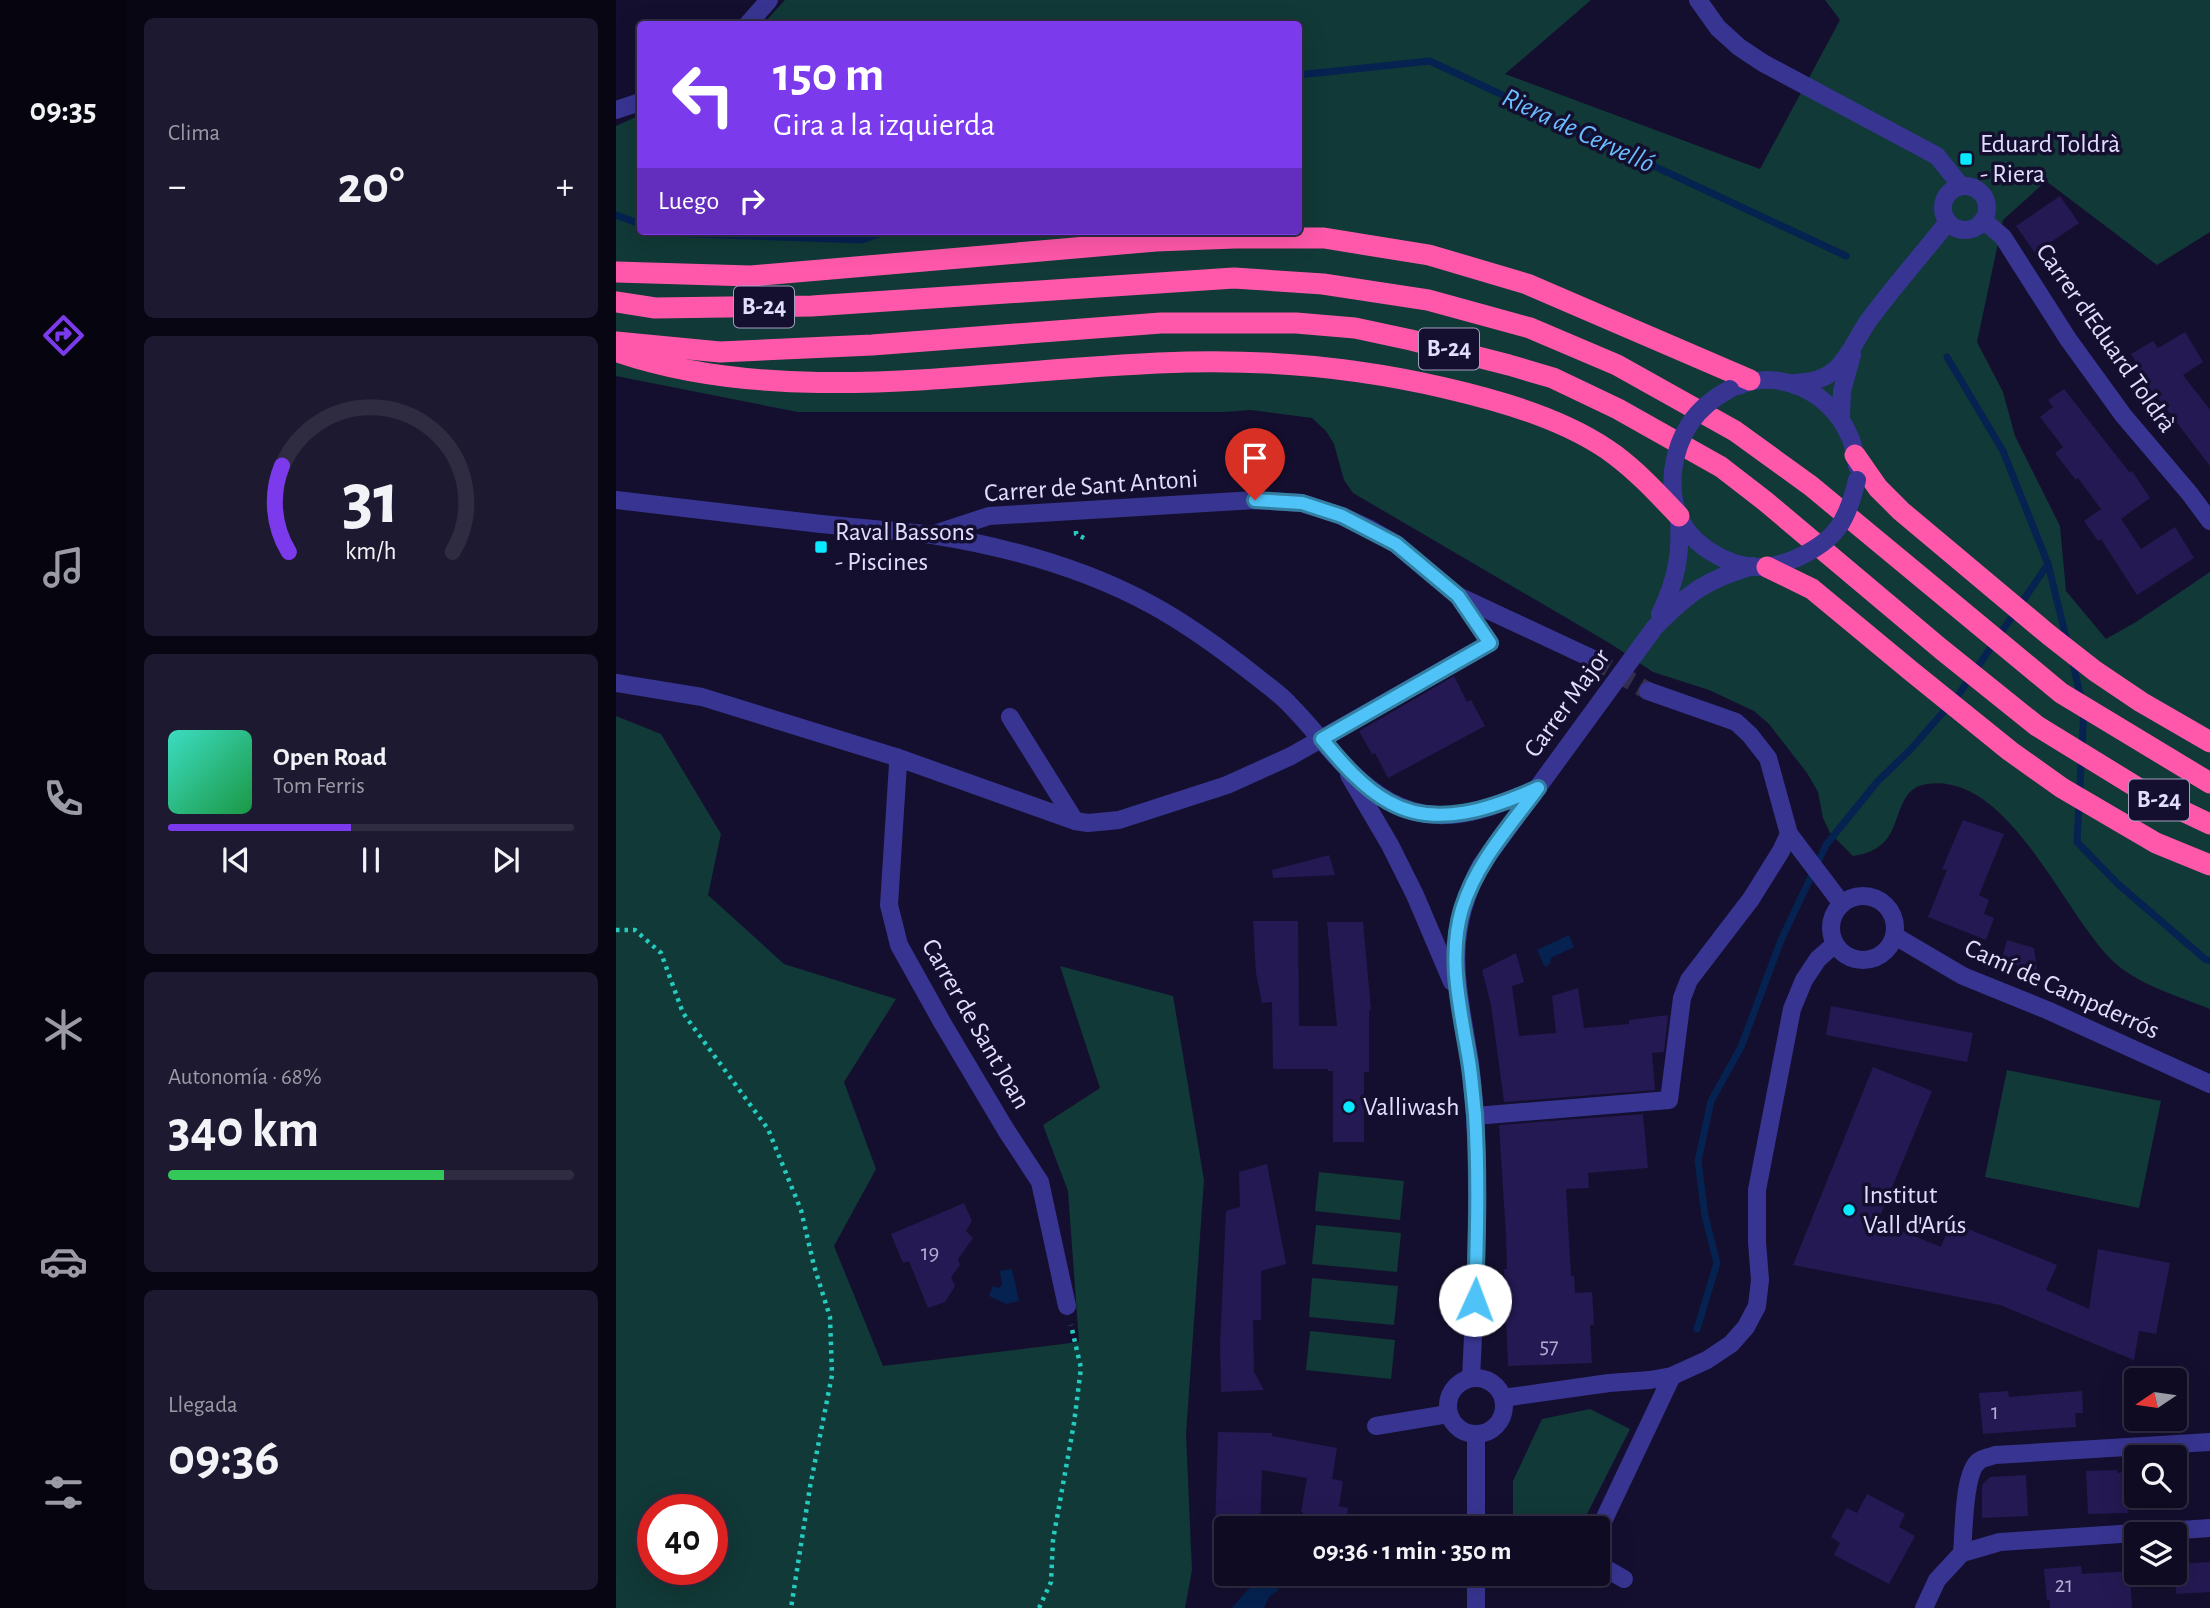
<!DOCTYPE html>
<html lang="es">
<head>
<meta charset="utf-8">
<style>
	body { margin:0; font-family:"Alegreya Sans",sans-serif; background:#1d1930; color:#f1f3f6; height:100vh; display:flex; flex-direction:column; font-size:26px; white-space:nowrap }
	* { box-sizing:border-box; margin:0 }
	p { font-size:23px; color:#9b9ba6 }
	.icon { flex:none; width:38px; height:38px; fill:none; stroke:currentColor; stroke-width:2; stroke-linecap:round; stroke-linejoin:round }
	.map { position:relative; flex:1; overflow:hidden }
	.details { display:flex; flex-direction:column; gap:18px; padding:18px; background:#080613; width:490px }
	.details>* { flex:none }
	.guide { position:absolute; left:21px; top:21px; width:665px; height:214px; border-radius:7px; box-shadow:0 7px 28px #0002,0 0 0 2px #2f2b41; background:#7c3aed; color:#fff; overflow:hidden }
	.needle { width:46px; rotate:257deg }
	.tools { position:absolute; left:1508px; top:1368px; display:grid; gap:14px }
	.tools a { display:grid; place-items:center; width:63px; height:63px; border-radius:7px; background:#0f0b23; box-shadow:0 7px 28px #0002,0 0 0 2px #2f2b41; font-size:35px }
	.speed { position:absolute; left:21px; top:1494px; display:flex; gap:14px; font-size:35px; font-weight:700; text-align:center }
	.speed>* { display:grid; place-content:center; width:91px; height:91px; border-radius:50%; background:#0f0b23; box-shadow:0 7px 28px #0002,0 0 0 2px #2f2b41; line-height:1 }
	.speed .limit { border:10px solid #d22; background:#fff; color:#111 }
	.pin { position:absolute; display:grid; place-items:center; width:60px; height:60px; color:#fff; margin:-72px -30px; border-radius:50% 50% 50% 0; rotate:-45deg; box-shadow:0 0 7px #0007 }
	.pin .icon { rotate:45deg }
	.me { position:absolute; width:77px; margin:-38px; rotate:2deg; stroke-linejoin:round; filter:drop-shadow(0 0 5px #0008) }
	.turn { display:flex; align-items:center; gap:24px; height:147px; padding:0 21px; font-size:32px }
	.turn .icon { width:91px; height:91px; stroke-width:2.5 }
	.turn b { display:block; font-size:49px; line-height:60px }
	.then { display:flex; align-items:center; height:66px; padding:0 21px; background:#0003; gap:14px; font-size:26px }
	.big { font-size:52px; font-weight:600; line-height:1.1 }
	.details .tile { flex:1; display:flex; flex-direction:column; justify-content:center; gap:10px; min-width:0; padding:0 24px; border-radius:10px; background:#1d1930 }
	.details .dial { align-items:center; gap:0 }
	.dial svg { height:182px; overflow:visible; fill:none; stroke:#2f2b41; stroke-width:7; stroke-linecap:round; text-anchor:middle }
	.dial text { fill:#f1f3f6; stroke:none }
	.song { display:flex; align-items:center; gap:21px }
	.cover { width:84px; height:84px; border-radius:10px; background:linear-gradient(135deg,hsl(170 70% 55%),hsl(140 70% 35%)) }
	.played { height:7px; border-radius:4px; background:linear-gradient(90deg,#7c3aed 45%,#2f2b41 45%) }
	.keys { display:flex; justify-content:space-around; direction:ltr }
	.heat { display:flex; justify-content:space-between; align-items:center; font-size:38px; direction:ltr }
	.charge { height:10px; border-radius:5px; background:linear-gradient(90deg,#34c759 68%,#2f2b41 0) }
	.trip { position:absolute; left:598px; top:1516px; width:396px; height:70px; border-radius:7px; background:#0f0b23; box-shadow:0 7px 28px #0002,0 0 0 2px #2f2b41; font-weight:600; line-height:70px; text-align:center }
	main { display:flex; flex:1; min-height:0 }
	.dock { display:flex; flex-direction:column; width:126px; justify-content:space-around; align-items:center; background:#06040e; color:#9b9ba6 }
	.dock .icon { width:49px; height:49px }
	.dock .selected { color:#7c3aed }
	.dock b { font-size:32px; color:#f1f3f6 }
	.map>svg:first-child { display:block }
	.green { fill:#113937; fill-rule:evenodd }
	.water { fill:#052251 }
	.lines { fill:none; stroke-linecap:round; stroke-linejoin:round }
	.stream { stroke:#052251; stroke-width:7 }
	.building { fill:#241952 }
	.minor-tunnel { stroke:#332e4e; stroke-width:18; stroke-dasharray:18 9; stroke-linecap:butt }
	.path { stroke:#24ccc0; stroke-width:4.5; stroke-dasharray:3.5 5; stroke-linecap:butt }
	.minor { stroke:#383592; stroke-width:18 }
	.highway { stroke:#ff58aa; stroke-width:21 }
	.minor-bridge { stroke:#383592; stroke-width:18 }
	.route-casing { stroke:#337fa1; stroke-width:18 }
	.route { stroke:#4fc3f7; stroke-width:12 }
	.poi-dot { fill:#09e9ff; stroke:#140f2f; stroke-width:2.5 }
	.labels { text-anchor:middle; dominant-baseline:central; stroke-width:7; stroke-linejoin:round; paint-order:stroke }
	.number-label { font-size:23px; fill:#b1acd4 }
	.shield { fill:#140f2f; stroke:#a39fc1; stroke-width:2 }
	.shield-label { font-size:24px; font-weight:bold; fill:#e0ddff }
	.poi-label { font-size:26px; fill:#e0ddff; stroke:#140f2f; text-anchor:start }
	.street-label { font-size:26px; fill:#e0ddff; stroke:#140f2f }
	.water-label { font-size:28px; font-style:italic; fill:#6bbcff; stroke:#140f2f }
</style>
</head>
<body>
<main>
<nav class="dock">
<b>09:35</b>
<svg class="icon selected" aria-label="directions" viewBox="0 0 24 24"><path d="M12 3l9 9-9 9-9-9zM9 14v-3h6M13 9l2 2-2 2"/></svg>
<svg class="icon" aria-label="music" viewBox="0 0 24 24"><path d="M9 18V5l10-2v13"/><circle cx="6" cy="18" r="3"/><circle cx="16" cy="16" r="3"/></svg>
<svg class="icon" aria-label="phone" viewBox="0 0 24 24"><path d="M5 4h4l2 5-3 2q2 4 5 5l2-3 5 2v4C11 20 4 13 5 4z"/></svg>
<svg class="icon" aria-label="climate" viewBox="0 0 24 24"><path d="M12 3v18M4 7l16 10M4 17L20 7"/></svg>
<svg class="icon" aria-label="car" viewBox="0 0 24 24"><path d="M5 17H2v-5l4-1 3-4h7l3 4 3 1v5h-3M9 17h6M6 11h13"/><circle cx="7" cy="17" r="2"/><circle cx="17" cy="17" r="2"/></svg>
<svg class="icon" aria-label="filters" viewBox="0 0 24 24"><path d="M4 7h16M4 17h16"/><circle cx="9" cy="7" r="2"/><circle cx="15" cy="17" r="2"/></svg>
</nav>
<section class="details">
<div class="tile"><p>Clima</p>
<div class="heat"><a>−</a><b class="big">20°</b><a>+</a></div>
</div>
<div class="tile dial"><svg viewBox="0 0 100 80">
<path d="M14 69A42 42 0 1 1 86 69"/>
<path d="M14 69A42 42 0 0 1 11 31" stroke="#7c3aed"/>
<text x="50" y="56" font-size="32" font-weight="700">31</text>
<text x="50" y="72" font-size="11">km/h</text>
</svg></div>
<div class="tile">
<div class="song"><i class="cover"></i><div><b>Open Road</b><p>Tom Ferris</p></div></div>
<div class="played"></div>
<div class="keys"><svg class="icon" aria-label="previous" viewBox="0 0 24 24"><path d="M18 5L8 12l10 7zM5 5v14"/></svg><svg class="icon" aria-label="pause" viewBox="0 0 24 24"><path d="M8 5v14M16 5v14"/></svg><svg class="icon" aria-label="next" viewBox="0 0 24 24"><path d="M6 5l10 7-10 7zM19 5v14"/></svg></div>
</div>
<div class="tile"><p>Autonomía · 68%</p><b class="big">340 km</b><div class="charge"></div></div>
<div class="tile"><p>Llegada</p><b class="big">09:36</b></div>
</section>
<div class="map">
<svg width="1594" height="1608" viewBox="0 0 1594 1608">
	<rect width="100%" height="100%" fill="#140f2f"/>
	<g class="green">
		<path d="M 169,0 L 975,0 L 889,74 L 1144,169 L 1224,20 L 1209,0 L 1594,0 L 1594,232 L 1541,265 L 1430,181 L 1387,220 L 1361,342 L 1387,392 L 1399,436 L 1444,526 L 1450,591 L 1490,639 L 1520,622 L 1594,572 L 1594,1009 C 1562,996 1525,986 1499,963 C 1447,915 1394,772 1311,784 C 1279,788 1286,828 1266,844 C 1257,852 1248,854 1237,856 L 1214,833 L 1207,818 L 1202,792 L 1191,773 L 1153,724 L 1138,711 L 1093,690 L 1037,672 L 995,644 L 737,493 L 728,480 L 718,444 L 710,431 L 696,418 L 635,410 L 608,412 L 182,412 L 0,376 L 0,126 L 24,115 L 24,231 L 682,231 L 682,24 L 147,24 Z"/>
		<path d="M 0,716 L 45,734 L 105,834 L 92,895 L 168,964 L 280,999 L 228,1082 L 260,1169 L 218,1246 L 267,1366 L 463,1342 L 452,1191 L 427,1125 L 484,1088 L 444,966 L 557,996 L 588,1180 L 570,1434 L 576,1570 L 569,1608 L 0,1608 ZM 37,1510 L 96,1510 L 96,1570 L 37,1570 Z"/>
		<path d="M 1391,1070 L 1545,1101 L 1523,1208 L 1369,1177 Z"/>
		<path d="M 703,1172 L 788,1181 L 784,1220 L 699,1211 Z"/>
		<path d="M 700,1225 L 785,1233 L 781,1272 L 696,1264 Z"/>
		<path d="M 696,1278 L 782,1286 L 778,1325 L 693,1317 Z"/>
		<path d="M 694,1331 L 779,1340 L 775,1379 L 690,1370 Z"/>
		<path d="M 974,1409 L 1014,1429 L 964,1528 L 897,1528 L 897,1481 L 926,1419 Z"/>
	</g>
	<g class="water">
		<path d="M 953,935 L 958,947 L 935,958 L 934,964 L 929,967 L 921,950 Z"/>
		<path d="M 396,1269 L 403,1301 L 390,1304 L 373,1296 L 377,1286 L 383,1288 L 386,1285 L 384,1271 Z"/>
		<path d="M 644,1578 L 648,1579 L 653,1588 L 660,1587 L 663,1590 L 653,1597 L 648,1608 L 616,1608 L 626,1596 Z"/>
	</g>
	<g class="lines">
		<g class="stream">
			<path d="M 682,75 L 814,61 L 1230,256"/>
			<path d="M 0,215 L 24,224"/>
			<path d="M 43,231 L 49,233 L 246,240 L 272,231"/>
			<path d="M 1331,357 L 1387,451 L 1432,564 L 1451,641"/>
			<path d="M 1456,659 L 1465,699"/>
			<path d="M 1468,710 L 1461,842 L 1502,884 L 1589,959 L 1594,961"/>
			<path d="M 1081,1329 L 1101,1263 L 1089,1216 L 1082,1161 L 1095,1101 L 1125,1047 L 1165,940 L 1210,845 L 1261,782 L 1295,749 L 1343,694 L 1432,564"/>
		</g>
	</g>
	<g class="building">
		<path d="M 1444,196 L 1463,223 L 1419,253 L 1400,226 Z"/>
		<path d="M 1569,332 L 1587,362 L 1567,375 L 1594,410 L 1594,466 L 1536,390 L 1533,392 L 1519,369 L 1523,367 L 1515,354 L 1537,341 L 1542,348 Z"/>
		<path d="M 1448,389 L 1514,473 L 1516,471 L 1534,498 L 1505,519 L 1525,549 L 1559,527 L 1578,558 L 1521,595 L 1485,539 L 1482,541 L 1468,521 L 1485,509 L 1462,478 L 1460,480 L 1439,453 L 1447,447 L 1424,417 L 1437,407 L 1432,400 Z"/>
		<path d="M 838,676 L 851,702 L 855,700 L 869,726 L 772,778 L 759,753 L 756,754 L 743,731 Z"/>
		<path d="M 1347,820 L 1388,834 L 1363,895 L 1373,900 L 1368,914 L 1378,918 L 1370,940 L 1312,917 L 1331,870 L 1326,869 Z"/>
		<path d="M 713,855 L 719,875 L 657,878 L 656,870 Z"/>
		<path d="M 637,921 L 682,921 L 683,1026 L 721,1026 L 711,922 L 747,922 L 755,1010 L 753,1010 L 753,1072 L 748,1072 L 748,1142 L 717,1142 L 717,1071 L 712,1071 L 712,1069 L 657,1069 L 656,1002 L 646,1003 L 640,973 Z"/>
		<path d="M 1391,940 L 1418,948 L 1421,971 L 1385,961 Z"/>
		<path d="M 900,953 L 908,982 L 896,986 L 903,1036 L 940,1033 L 936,996 L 962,988 L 968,1028 L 1013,1024 L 1013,1020 L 1052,1015 L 1048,1052 L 1036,1053 L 1039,1090 L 888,1102 L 875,1005 L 866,970 Z"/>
		<path d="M 1215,1006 L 1357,1033 L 1351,1062 L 1210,1035 Z"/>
		<path d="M 1257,1067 L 1316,1091 L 1262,1221 L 1325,1247 L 1335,1222 L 1441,1265 L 1430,1290 L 1473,1309 L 1482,1249 L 1554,1263 L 1540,1334 L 1523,1331 L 1518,1360 L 1384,1305 L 1177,1265 Z"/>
		<path d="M 1027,1114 L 1032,1168 L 972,1173 L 973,1188 L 950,1189 L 955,1276 L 958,1276 L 959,1293 L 976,1292 L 978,1325 L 974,1325 L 976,1363 L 892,1366 L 888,1269 L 891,1269 L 890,1235 L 883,1125 Z"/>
		<path d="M 651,1164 L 670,1264 L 645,1271 L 645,1320 L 637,1320 L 638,1372 L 648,1390 L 605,1392 L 604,1347 L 610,1211 L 624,1207 L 623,1172 Z"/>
		<path d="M 348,1203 L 356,1221 L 350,1231 L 357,1238 L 342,1259 L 344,1265 L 335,1277 L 339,1286 L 329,1302 L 312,1308 L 293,1261 L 287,1263 L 275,1234 Z"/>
		<path d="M 1392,1391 L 1393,1397 L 1466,1391 L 1467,1413 L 1459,1413 L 1460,1427 L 1367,1434 L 1363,1393 Z"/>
		<path d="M 602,1432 L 656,1433 L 656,1436 L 721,1448 L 716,1479 L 727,1481 L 723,1506 L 732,1508 L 729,1528 L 685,1528 L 687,1512 L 685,1512 L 691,1478 L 646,1470 L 644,1528 L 599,1528 Z"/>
		<path d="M 1501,1470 L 1502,1473 L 1508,1472 L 1512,1513 L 1472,1514 L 1470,1471 Z"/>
		<path d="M 1410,1475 L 1412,1516 L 1366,1518 L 1366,1485 L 1374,1477 Z"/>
		<path d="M 1251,1494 L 1289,1514 L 1283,1527 L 1299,1536 L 1273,1584 L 1218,1555 L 1224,1543 L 1215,1537 L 1231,1508 L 1241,1513 Z"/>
		<path d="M 1594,1562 L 1594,1592 L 1560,1594 L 1559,1564 Z"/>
		<path d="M 1465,1566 L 1466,1574 L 1514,1571 L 1516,1608 L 1434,1608 L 1434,1600 L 1431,1601 L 1428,1569 Z"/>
	</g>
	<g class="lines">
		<path class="minor-tunnel" d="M 977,659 L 1032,691"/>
		<g class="path">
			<path d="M 460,531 L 460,534 L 468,538"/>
			<path d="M 0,930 L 19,930 L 45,953 L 67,1013 L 152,1129 L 185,1210 L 198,1266 L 214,1317 L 216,1375 L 194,1487 L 175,1608"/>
			<path d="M 423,1608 L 435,1582 L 437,1540 L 458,1423 L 465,1368 L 455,1325"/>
		</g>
		<g class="minor">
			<path d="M 1082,0 L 1102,28 L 1123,47 L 1147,63 L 1321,156 L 1345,186"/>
			<path d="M 132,24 L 153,0"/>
			<path d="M 0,110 L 24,102"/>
			<circle cx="1349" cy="208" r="22"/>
			<path d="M 1367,220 L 1387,237 L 1452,339 L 1507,415 L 1574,494 L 1594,521"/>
			<path d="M 1178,383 C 1194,382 1207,380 1219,370 C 1236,355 1242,333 1256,316 C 1280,284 1307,253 1332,222"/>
			<path d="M 1122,386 C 1165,368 1215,393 1233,435 C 1238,444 1239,456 1241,466"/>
			<path d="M 1225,418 L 1226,391 L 1236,355"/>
			<path d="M 1057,471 C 1056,483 1056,496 1060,508 C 1070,544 1113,569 1149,567 C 1160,566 1171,562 1181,558"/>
			<path d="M 0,500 C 68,508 137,516 205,524 C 242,528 279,530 316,535 C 392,547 468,568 536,605 C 573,625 608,651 641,677 C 652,686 664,694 673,704 C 692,723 708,744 726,763 C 792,832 841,824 922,788"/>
			<path d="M 318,534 L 373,516 L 639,500 L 686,503 L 726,516 L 754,529 L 780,544 L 842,596 L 977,659"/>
			<path d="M 1044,614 C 1061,579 1065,555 1063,516"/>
			<path d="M 0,683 L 86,697 L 280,757 L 459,821 L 472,823 L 503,820 L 611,785 L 675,756 L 874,643 L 842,596"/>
			<path d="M 1032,691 L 1120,722 L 1134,735 L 1152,758 L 1173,834 L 1226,904"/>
			<path d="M 394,717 L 459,821"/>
			<path d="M 280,757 L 282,764 L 273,905 L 283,945 L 327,1024 L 390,1130 L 424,1182 L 451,1306"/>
			<path d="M 733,775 L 774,845 L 799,895 L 836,982"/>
			<circle cx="1247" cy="928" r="32"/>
			<path d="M 1279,936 L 1347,976 L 1431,1010 L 1594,1084"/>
			<path d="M 859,1116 L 1053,1100 L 1066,998 L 1073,980 L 1135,899 L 1165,851 L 1173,834"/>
			<circle cx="860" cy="1406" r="28"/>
			<path d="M 855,1378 C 859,1298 863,1218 860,1137 C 859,1112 857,1087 854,1063 C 842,986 826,938 865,865 L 1039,627 C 1072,593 1091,579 1137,566"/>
			<path d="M 887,1398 L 993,1383 L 1034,1380 L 1056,1376 L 1091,1360 L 1115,1344 L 1130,1327 L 1141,1306 L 1144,1280 L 1141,1242 L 1141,1190 L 1176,1009 L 1188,980 L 1202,959 L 1219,944"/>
			<path d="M 760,1426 L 832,1414"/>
			<path d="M 860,1434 L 860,1528"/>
			<path d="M 982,1532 L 1056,1376"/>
			<path d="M 1346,1553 C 1348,1534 1347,1472 1363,1461 C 1366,1458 1374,1457 1379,1455 L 1594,1442"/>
			<path d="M 982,1564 L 1008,1579"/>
			<path d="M 860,1573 L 860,1608"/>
			<path d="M 1308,1608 L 1321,1580 L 1346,1553 L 1384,1542 L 1594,1528"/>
		</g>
		<g class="highway">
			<path d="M 0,272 L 135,276 L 540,241 L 619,238 L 708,238 L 813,255 L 911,284 L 1134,380"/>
			<path d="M 0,302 L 39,308 L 196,306 L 618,278 L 707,284 L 812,300 L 914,328 L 1001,365 L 1119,431 L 1195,486 L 1445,693 L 1594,783"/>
			<path d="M 0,342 L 104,352 L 256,345 L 545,323 L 680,323 L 739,328 L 795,340 L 893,365 L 937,378 L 1002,409 L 1105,467 L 1149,501 L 1325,649 L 1421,726 L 1535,796 L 1594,824"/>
			<path d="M 2,352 C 178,412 388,366 571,362 C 658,360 744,368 829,388 C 885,401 952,420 999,455 C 1023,473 1043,495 1063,516"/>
			<path d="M 1239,455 L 1262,488 L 1285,511 L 1433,635 L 1479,671 L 1525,702 L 1594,742"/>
			<path d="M 1151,567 L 1196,589 L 1295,671 L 1394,751 L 1446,788 L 1540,843 L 1594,865"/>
		</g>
		<g class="minor-bridge">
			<path d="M 1057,471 C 1062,433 1080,407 1114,389"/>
			<path d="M 1181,558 C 1220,540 1231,522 1241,480"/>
		</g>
	</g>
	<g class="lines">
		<g class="route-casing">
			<path id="route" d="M 639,500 L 686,503 L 726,516 L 780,544 L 842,596 L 874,643 L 706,739 C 725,762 747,788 773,802 C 820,829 877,808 922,788 C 894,826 860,863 846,909 C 831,959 845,1011 853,1061 C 856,1079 857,1097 859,1114 C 863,1176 861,1239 859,1300"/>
		</g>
		<use href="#route" class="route"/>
	</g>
	<g class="poi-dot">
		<rect x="1343" y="152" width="14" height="14" rx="3.5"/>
		<rect x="198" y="540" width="14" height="14" rx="3.5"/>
		<circle cx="733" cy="1107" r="7"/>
		<circle cx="1233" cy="1210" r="7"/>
	</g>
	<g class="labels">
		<g class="number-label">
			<text x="314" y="1253">19</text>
			<text x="933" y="1346">57</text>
			<text x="1379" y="1412">1</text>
			<text x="1448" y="1585">21</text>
		</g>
		<g class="shield">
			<rect x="118" y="286.5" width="60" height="41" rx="5"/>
			<rect x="803" y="328.5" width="60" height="41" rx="5"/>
			<rect x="1513" y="779.5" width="60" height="41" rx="5"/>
		</g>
		<g class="shield-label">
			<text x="148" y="307">B-24</text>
			<text x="833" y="349">B-24</text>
			<text x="1543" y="800">B-24</text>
		</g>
		<g class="poi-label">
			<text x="1364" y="144">Eduard Toldrà<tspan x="1364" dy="30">- Riera</tspan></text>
			<text x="219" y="532">Raval Bassons<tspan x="219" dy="30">- Piscines</tspan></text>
			<text x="747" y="1107">Valliwash</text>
			<text x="1247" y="1195">Institut<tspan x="1247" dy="30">Vall d'Arús</tspan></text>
		</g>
		<g class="street-label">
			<text transform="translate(1490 338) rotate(55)">Carrer d'Eduard Toldrà</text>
			<text transform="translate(475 486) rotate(-4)">Carrer de Sant Antoni</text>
			<text transform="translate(951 703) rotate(-54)">Carrer Major</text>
			<text transform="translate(1446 989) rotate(24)">Camí de Campderrós</text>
			<text transform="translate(360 1024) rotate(60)">Carrer de Sant Joan</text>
		</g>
		<g class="water-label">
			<text transform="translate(962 131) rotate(25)">Riera de Cervelló</text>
		</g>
	</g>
</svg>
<div class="tools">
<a><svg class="needle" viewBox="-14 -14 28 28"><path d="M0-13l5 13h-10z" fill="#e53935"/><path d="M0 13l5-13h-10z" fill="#9b9ba6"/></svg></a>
<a><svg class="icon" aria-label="search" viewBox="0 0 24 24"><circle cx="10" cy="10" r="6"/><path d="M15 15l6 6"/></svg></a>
<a><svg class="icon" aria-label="layers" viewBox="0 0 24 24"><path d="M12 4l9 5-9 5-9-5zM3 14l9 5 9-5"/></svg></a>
</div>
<div class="speed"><div class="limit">40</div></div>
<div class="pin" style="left:639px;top:500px;background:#d93025"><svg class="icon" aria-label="arrive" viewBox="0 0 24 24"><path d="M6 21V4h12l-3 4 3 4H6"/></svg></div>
<svg class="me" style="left:859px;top:1300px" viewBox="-20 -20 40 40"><circle r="19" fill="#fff"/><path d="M0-13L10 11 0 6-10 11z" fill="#4fc3f7"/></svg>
<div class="trip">09:36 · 1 min · 350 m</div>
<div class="guide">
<div class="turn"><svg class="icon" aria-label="left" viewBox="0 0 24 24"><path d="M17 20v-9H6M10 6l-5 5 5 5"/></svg><div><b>150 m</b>Gira a la izquierda</div></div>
<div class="then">Luego<svg class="icon" aria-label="right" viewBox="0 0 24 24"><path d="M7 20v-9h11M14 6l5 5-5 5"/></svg></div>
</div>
</div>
</main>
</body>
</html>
